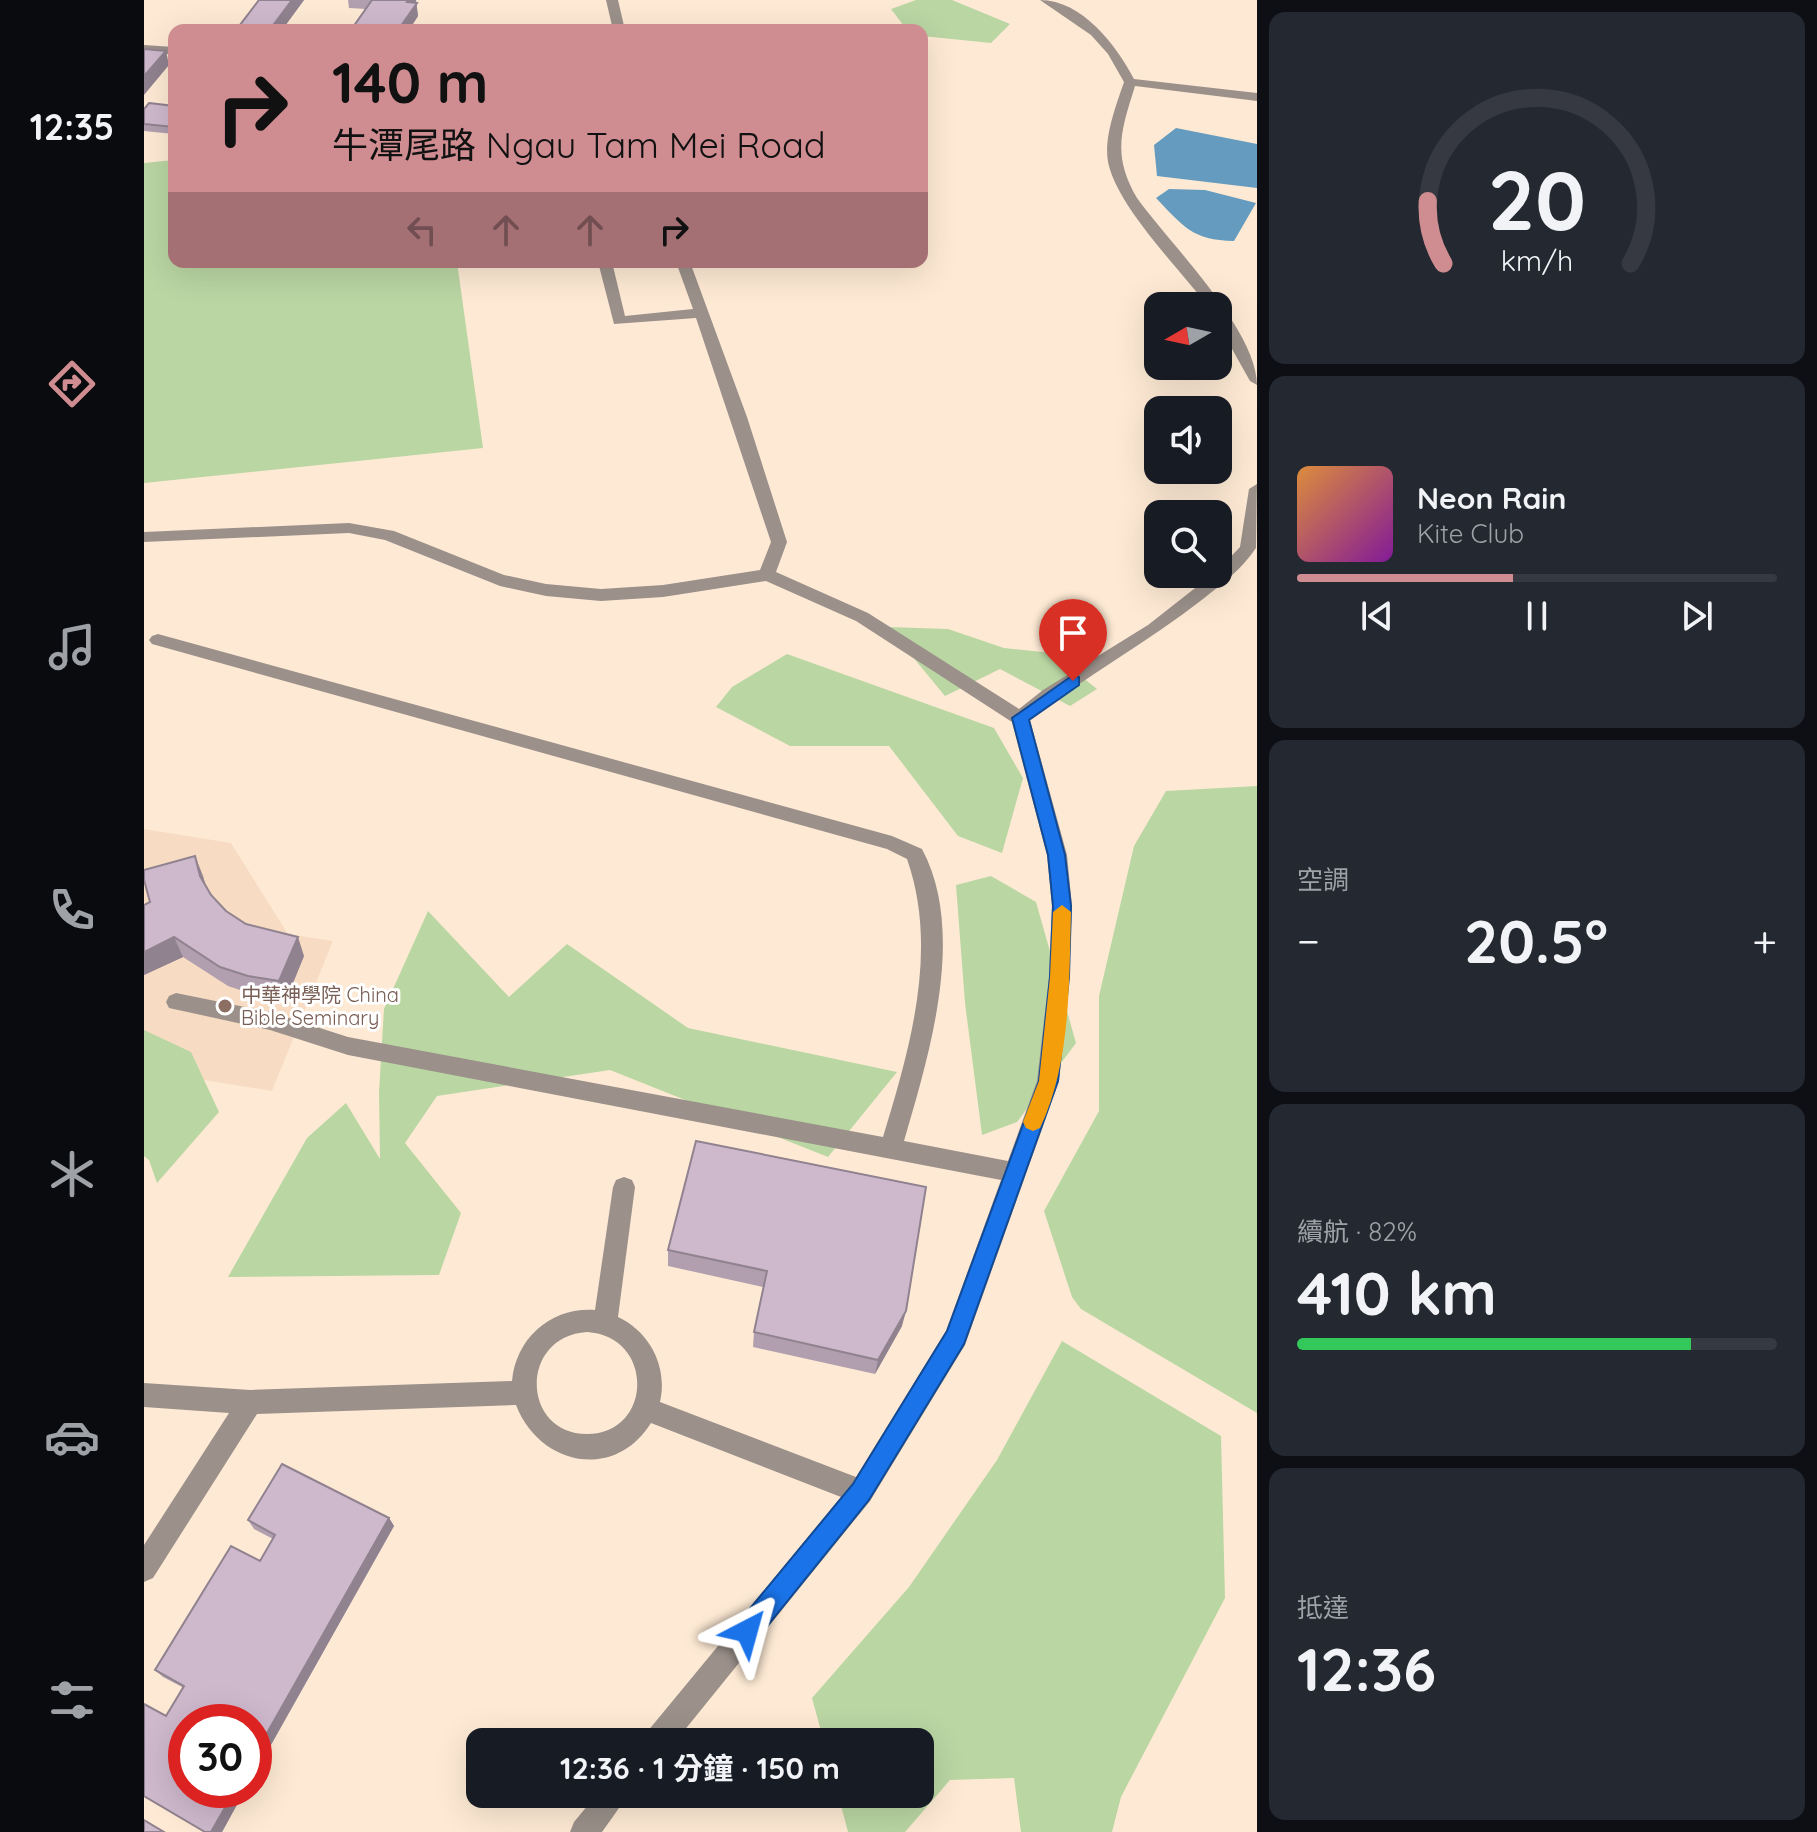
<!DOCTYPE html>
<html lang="zh-TW">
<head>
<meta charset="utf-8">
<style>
	body { margin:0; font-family:Quicksand,"Noto Sans TC",sans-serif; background:#242831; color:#f1f3f6; height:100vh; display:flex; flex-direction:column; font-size:30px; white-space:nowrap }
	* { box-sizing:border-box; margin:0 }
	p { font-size:26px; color:#9ea1a6 }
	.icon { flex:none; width:44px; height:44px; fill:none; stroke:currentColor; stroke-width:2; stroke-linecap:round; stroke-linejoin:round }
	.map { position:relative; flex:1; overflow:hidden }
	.side { display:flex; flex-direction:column; gap:12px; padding:12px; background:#0d0f14; width:560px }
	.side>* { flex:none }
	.top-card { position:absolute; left:24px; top:24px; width:760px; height:244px; border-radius:16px; box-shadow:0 8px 32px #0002; background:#cf8d91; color:#111; overflow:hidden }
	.needle { width:52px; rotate:261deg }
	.buttons { position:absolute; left:1000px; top:292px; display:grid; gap:16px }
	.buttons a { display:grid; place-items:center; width:88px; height:88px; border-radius:16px; background:#171b24; box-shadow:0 8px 32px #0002; font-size:40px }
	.speed { position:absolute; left:24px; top:1704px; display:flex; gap:16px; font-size:40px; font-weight:700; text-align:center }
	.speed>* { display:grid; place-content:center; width:104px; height:104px; border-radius:50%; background:#171b24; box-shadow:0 8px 32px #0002; line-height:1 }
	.speed .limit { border:12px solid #d22; background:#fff; color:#111 }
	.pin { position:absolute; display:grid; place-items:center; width:68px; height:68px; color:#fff; margin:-82px -34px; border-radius:50% 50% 50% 0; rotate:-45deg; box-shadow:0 0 8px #0007 }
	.pin .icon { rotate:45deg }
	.me { position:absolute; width:88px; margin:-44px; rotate:39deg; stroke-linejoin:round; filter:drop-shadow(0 0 6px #0008) }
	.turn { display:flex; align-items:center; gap:28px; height:168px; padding:0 32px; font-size:36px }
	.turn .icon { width:104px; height:104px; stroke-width:2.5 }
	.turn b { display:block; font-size:56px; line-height:68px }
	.lanes { display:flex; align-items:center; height:76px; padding:0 32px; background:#0003; justify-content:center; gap:40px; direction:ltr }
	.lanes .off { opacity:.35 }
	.big { font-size:60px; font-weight:700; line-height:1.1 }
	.side .card { flex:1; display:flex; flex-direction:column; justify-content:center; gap:12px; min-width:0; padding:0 28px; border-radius:16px; background:#242831 }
	.side .dial { align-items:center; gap:0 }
	.dial svg { height:208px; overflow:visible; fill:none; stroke:#363941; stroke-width:7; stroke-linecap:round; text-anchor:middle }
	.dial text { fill:#f1f3f6; stroke:none }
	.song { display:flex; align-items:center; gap:24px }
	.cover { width:96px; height:96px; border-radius:12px; background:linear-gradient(135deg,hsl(30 70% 55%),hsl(290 70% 35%)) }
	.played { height:8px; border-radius:4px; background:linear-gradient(90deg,#cf8d91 45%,#363941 45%) }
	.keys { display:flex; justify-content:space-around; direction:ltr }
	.heat { display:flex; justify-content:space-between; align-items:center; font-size:44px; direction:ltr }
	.charge { height:12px; border-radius:6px; background:linear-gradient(90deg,#34c759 82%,#363941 0) }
	.trip { position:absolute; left:322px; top:1728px; width:468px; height:80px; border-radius:16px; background:#171b24; box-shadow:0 8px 32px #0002; font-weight:700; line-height:80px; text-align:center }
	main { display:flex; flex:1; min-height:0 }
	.menu { display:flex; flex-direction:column; width:144px; justify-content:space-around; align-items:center; background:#090b0e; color:#9ea1a6 }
	.menu .icon { width:56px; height:56px }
	.menu .active { color:#cf8d91 }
	.menu b { font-size:36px; color:#f1f3f6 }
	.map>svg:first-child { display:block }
	.built { fill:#f7dcc3 }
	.green { fill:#bad6a3 }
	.water { fill:#659bbe }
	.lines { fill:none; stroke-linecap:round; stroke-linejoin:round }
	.minor { fill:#9b908a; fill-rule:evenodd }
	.wall { fill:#b19faf }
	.shaded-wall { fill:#90828f }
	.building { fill:#ceb9cc; stroke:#90828f; stroke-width:2 }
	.route { fill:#1a73e8; stroke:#114b97; stroke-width:2 }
	.slow { fill:#f59e0b }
	.education-dot { fill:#8d6e63; stroke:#fff; stroke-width:3 }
	.labels { text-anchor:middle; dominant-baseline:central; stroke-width:6; stroke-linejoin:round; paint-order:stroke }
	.education-label { font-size:20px; fill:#785e54; stroke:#fff; text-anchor:start }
</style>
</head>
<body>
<main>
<nav class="menu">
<b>12:35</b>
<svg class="icon active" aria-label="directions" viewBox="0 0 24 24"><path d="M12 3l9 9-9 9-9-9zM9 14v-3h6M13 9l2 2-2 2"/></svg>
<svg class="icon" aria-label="music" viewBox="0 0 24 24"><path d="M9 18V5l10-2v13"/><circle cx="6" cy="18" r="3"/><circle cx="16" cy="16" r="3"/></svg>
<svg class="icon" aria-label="phone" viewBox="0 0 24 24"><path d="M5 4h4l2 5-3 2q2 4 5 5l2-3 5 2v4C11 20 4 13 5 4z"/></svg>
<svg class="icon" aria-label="climate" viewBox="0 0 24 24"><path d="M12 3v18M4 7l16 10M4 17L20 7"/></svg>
<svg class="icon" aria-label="car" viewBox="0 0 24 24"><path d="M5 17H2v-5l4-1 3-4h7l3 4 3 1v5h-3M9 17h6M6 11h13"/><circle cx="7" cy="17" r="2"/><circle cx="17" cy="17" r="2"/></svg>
<svg class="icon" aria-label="filters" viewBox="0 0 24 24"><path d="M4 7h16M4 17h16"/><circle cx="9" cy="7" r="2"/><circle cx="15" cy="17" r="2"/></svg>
</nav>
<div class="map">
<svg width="1113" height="1832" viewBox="0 0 1113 1832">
	<rect width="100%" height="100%" fill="#feead4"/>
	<path class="built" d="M 0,829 L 87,843 L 144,934 L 189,941 L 128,1091 L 0,1070 Z"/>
	<g class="green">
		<path d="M 772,0 L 808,0 L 866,24 L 847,43 L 778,36 L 778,30 L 763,30 L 747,9 Z"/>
		<path d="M 30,160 L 30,262 L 313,262 L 339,448 L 0,483 L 0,163 Z"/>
		<path d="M 744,627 L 804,629 L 860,648 L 908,653 L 953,689 L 926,706 L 856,669 L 801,696 Z"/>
		<path d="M 643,654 L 850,728 L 879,778 L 858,853 L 814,836 L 745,746 L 646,746 L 572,707 L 588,687 Z"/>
		<path d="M 1113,786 L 1113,1413 L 937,1309 L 928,1297 L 900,1211 L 955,1111 L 955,996 L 990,846 L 1022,791 Z"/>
		<path d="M 847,876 L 892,902 L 932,1043 L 873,1122 L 838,1135 L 821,1003 L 812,885 Z"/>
		<path d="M 284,911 L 365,997 L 423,944 L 544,1028 L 753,1072 L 684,1157 L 466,1070 L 293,1096 L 261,1143 L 317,1213 L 295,1275 L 84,1277 L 163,1138 L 202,1103 L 236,1159 L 235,1092 L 240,1009 Z"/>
		<path d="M 0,1030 L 47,1052 L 75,1112 L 13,1183 L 5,1160 L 0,1156 Z"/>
		<path d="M 918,1341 L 1077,1436 L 1081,1598 L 977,1797 L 968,1832 L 877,1832 L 870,1778 L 806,1780 L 761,1832 L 704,1832 L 694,1794 L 776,1794 L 776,1742 L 680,1742 L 668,1698 L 765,1587 L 853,1460 Z"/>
	</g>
	<g class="water">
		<path d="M 1032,128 L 1113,144 L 1113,188 L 1013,176 L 1010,145 Z"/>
		<path d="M 1025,189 L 1061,190 L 1112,203 L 1090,241 C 1048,240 1040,227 1012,198 Z"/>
	</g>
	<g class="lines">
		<g class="minor">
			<path d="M 462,0 L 474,0 L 481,30 L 469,30 Z"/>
			<path d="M 896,0 C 938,0 972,45 990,79 L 1113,93 L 1113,101 L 991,86 C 977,131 968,155 993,198 C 1027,245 1113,330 1113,385 L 1106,381 L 1074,324 L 1074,306 L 1064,306 C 1036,270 976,209 965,166 C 958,141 972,106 980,82 L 964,54 L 947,35 Z"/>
			<path d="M 0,45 L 30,47 L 30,55 L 0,51 Z"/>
			<path d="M 454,262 L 468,262 L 481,316 L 549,309 L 532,262 L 546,262 L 603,417 L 643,542 L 632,572 L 724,613 L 875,709 L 899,690 L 1004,625 L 1069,574 L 1074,574 L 1074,570 L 1096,547 L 1105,489 L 1113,484 L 1112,548 C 1098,569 1078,584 1059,599 C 1003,643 941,676 886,720 L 923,855 L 928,906 L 925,977 L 915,1081 L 821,1345 L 726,1501 L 531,1742 L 499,1742 L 503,1732 L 697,1497 L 507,1423 C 470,1482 395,1465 372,1405 L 113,1414 L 9,1578 L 0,1582 L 0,1545 L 85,1413 L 0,1407 L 0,1383 L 106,1390 L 368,1381 C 372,1338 407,1307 451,1310 L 469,1187 L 472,1180 L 480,1177 L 488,1180 L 491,1187 L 474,1317 C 506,1332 524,1367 516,1402 L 712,1477 L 802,1331 L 857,1180 L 204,1055 L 126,1030 L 25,1008 L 22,1002 L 25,996 L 32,993 L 126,1012 L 204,1037 L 739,1137 C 766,1048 795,950 763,859 L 743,849 L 8,644 L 5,640 L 8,636 L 14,634 L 748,836 L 778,849 C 823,933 785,1055 760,1141 L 864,1161 L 893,1081 L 905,977 L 908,906 L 903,855 L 868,722 L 712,621 L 622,581 L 519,597 L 457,601 L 402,596 L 356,586 L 241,540 L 205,533 L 0,542 L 0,532 L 205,523 L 250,531 L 360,575 L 402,584 L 457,589 L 519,585 L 616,570 L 627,542 L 552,318 L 470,324 ZM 443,1332 C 511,1336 509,1434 443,1434 C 377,1434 375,1336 443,1332 Z"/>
			<path d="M 453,1794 L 485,1794 L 458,1832 L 426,1832 L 430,1822 Z"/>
		</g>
	</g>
	<g class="wall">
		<path d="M 115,0 L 160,0 L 138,30 L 97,30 L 96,25 Z"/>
		<path d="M 204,0 L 272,0 L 274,16 L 265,30 L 207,30 L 222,9 L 205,8 Z"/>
		<path d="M 30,106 L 30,134 L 0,131 L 0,109 Z"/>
		<path d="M 59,876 L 62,886 L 67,895 L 82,911 L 102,924 L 160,956 L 142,1000 L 111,995 L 84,986 L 39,957 L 0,975 L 0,905 Z"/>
		<path d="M 552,1141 L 758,1326 L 731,1374 L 609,1347 L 610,1332 L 619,1287 L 524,1266 L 524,1250 Z"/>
		<path d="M 138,1464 L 245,1518 L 250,1526 L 110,1775 L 110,1722 L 42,1722 L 42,1790 L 101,1790 L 78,1832 L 61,1832 L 0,1796 L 0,1704 L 22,1716 L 40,1688 L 19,1677 L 11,1670 L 87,1546 L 116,1561 L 129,1539 L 110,1529 L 104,1520 Z"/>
	</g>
	<g class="shaded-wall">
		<path d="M 148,0 L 160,0 L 138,30 L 128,30 L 127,28 Z"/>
		<path d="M 265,0 L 272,0 L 274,16 L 265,30 L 254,30 Z"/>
		<path d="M 22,51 L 25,65 L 0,95 L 0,76 Z"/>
		<path d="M 51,856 L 59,876 L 64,896 L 56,876 Z"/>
		<path d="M 30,937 L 39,957 L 0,975 L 0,952 Z"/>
		<path d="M 154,937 L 160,956 L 142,1000 L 135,981 Z"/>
		<path d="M 762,1311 L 758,1326 L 731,1374 L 734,1360 Z"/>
		<path d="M 245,1518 L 250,1526 L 110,1775 L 110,1756 Z"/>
		<path d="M 91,1790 L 101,1790 L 78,1832 L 67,1832 Z"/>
	</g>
	<g class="building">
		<path d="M 115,0 L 148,0 L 127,28 L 96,25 Z"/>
		<path d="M 228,0 L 265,0 L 263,2 L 273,3 L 254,30 L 207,30 Z"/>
		<path d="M 0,49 L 22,51 L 0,76 Z"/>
		<path d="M 5,103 L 30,106 L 30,127 L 0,124 L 0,109 Z"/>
		<path d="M 51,856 L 56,876 L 67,895 L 82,911 L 102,924 L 154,937 L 135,981 L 104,976 L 76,967 L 30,937 L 0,952 L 0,905 L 6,902 L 0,880 L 0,870 Z"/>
		<path d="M 552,1141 L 782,1187 L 762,1311 L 734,1360 L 610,1332 L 623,1271 L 524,1250 Z"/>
		<path d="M 138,1464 L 245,1518 L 110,1756 L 110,1722 L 42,1722 L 42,1790 L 91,1790 L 67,1832 L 61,1832 L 0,1796 L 0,1704 L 22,1716 L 40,1686 L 11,1670 L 87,1546 L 116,1561 L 131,1535 L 104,1520 Z"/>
		<path d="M 0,1820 L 20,1832 L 0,1832 Z"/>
	</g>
	<path class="route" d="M 929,675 L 935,677 L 935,685 L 885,720 L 921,855 L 927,906 L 925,977 L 914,1081 L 820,1344 L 725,1500 L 612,1640 L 603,1644 L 594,1640 L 591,1631 L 594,1623 L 709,1484 L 803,1331 L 895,1081 L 906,977 L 909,906 L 904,855 L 868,718 Z"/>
	<path class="slow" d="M 918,905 L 927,912 C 925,983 927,1063 896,1128 L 889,1131 L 882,1128 L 879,1122 L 895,1081 L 906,977 L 909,912 Z"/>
	<circle class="education-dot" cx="81" cy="1006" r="8"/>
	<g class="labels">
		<g class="education-label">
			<text x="97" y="994">中華神學院 China<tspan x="97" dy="23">Bible Seminary</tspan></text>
		</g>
	</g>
</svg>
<div class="buttons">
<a><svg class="needle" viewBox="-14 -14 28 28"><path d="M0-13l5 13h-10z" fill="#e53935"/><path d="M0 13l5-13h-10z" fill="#9ea1a6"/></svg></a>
<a><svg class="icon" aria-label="sound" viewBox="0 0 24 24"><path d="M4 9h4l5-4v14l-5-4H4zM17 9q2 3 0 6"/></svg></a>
<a><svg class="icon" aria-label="search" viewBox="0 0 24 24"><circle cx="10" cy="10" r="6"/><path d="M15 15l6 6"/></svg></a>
</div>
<div class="speed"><div class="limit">30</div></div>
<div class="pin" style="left:929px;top:681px;background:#d93025"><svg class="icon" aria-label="arrive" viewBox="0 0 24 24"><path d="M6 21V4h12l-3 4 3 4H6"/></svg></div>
<svg class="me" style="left:603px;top:1631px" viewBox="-20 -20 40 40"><path d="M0-17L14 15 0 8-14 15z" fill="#1a73e8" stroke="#fff" stroke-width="4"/></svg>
<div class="trip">12:36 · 1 分鐘 · 150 m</div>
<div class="top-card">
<div class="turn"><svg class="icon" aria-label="right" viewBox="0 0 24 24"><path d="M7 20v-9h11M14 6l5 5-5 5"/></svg><div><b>140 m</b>牛潭尾路 Ngau Tam Mei Road</div></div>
<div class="lanes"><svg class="icon off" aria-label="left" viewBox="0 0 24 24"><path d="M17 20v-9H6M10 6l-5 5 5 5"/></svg><svg class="icon off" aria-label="ahead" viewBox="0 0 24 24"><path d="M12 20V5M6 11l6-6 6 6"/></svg><svg class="icon off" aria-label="ahead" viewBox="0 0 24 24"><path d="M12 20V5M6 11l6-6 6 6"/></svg><svg class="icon" aria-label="right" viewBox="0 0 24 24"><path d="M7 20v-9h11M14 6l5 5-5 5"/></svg></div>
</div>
</div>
<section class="side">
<div class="card dial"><svg viewBox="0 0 100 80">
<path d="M14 69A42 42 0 1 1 86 69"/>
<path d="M14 69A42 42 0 0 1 8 45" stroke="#cf8d91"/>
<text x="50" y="56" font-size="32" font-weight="700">20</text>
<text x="50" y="72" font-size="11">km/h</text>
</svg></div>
<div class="card">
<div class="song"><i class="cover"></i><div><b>Neon Rain</b><p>Kite Club</p></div></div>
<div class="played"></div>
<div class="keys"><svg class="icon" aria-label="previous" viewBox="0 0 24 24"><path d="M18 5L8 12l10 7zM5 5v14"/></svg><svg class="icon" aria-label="pause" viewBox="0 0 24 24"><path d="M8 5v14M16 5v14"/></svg><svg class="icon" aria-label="next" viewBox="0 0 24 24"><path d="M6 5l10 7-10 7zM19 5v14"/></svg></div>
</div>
<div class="card"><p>空調</p>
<div class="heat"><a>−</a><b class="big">20.5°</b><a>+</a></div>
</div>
<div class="card"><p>續航 · 82%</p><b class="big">410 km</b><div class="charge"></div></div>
<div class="card"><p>抵達</p><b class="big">12:36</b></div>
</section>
</main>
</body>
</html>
